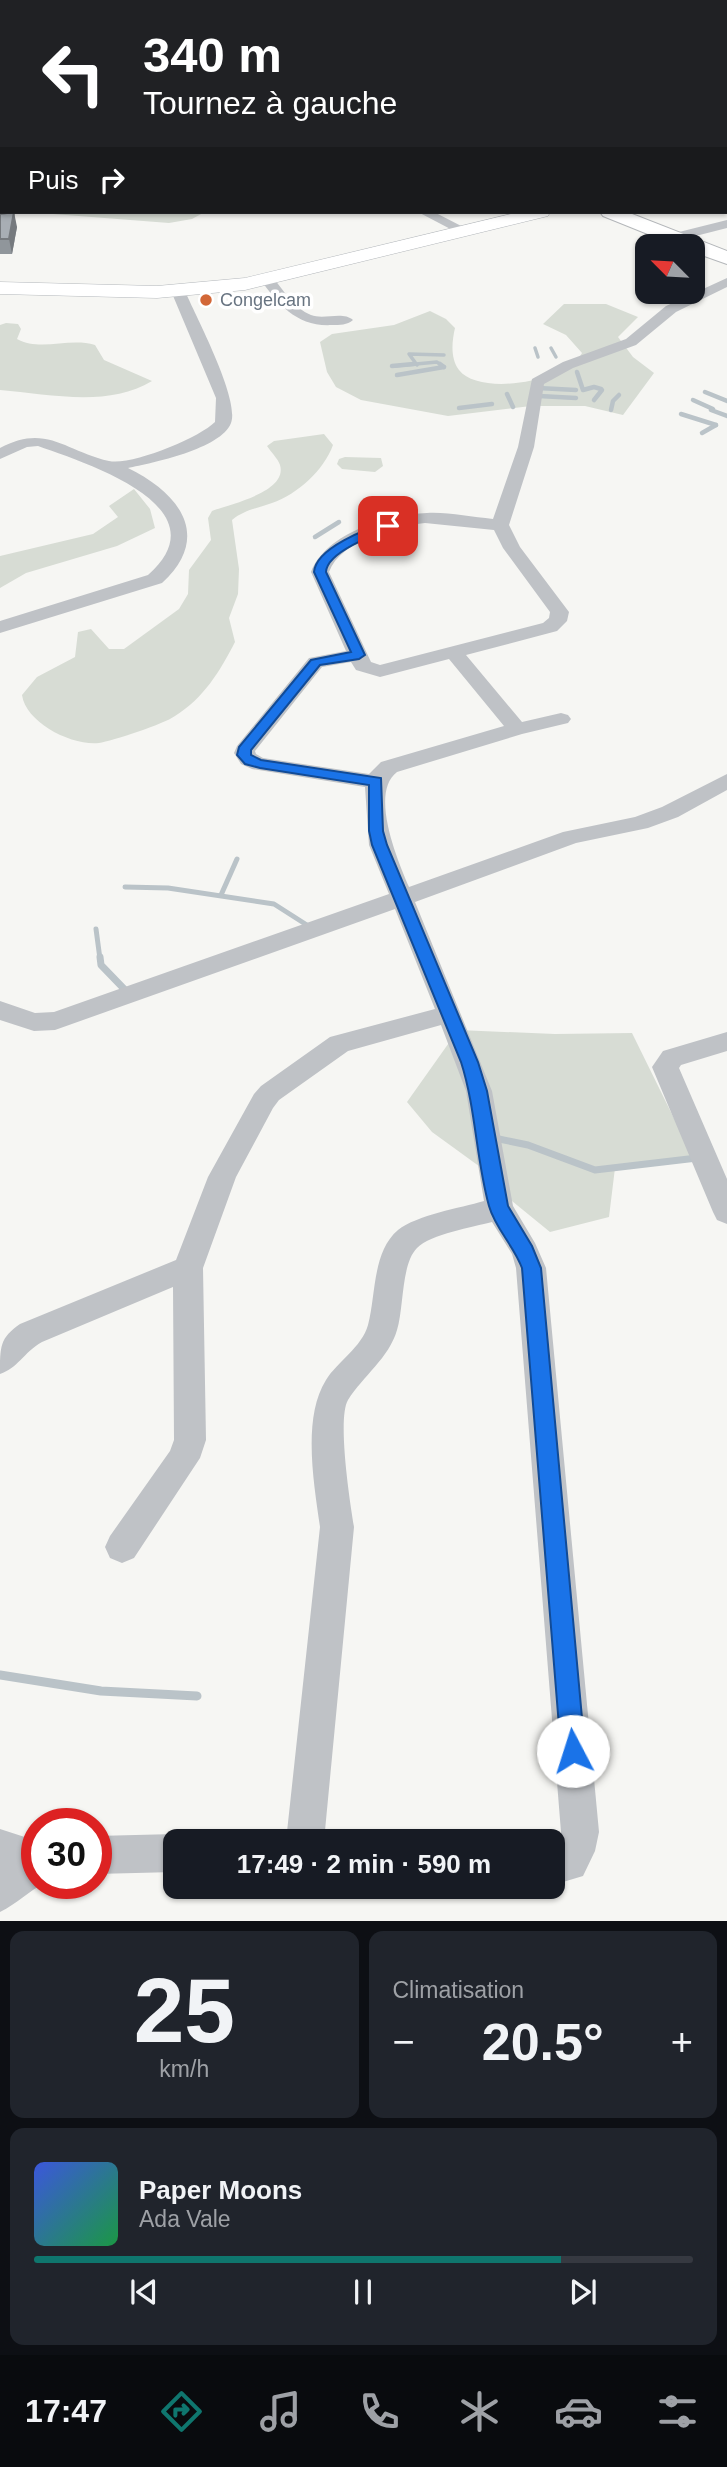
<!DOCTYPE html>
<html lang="fr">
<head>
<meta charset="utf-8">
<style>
	body { margin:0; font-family:Arial,sans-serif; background:#20242c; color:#f1f3f6; height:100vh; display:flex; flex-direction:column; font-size:26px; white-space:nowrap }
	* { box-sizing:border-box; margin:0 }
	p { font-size:23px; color:#9ea1a6 }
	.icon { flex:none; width:38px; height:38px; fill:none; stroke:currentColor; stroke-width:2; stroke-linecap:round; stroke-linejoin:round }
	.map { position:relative; height:1921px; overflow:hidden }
	.details { display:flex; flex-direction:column; gap:10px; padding:10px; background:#0d0f14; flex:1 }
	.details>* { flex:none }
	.hud { position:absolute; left:0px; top:0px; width:728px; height:214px; box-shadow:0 2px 5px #0004; background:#202124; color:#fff; overflow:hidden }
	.needle { width:46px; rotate:294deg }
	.controls { position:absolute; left:635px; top:234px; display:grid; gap:14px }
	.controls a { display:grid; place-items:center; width:70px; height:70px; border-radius:14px; background:#171b24; box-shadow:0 2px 5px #0004; font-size:35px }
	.speed { position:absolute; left:21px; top:1808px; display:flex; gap:14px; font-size:35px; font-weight:700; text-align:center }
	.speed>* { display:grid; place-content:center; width:91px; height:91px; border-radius:50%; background:#171b24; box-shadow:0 2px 5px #0004; line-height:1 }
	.speed .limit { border:10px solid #d22; background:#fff; color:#111 }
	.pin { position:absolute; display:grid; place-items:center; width:60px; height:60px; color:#fff; margin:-30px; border-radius:14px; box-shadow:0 4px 10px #0006 }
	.me { position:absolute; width:77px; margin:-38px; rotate:355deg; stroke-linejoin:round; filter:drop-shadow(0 0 5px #0008) }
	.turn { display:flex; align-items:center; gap:24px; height:147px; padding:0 28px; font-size:32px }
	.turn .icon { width:91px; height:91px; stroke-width:2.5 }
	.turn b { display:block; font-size:49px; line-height:60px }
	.then { display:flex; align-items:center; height:66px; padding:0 28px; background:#0003; gap:14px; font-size:26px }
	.big { font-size:52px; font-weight:600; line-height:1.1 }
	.details .widget { flex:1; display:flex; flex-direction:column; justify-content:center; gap:10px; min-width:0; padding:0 24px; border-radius:14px; background:#20242c }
	.details .dial { align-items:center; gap:0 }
	.dial b { font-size:91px; line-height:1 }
	.song { display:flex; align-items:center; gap:21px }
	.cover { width:84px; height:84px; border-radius:10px; background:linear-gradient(135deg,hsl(230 70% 55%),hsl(140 70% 35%)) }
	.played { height:7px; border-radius:4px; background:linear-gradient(90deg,#0f766e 80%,#363941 80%) }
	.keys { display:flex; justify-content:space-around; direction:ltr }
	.heat { display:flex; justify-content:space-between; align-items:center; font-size:38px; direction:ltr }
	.details .tiles { flex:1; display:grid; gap:10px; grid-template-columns:1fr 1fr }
	.widget:last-child { grid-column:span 2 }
	.trip { position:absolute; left:163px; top:1829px; width:402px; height:70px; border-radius:14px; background:#171b24; box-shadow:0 2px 5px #0004; font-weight:600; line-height:70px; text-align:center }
	.dock { display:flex; height:112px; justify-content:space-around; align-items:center; background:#090b0e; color:#9ea1a6 }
	.dock .icon { width:49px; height:49px }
	.dock .active { color:#0f766e }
	.dock b { font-size:32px; color:#f1f3f6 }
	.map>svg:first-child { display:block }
	.green { fill:#d7dcd4 }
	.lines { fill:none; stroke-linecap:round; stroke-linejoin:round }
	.stream-far4 { stroke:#bac3c8; stroke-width:3.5 }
	.stream-far3 { stroke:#bac3c8; stroke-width:4.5 }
	.stream-far2 { stroke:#bac3c8; stroke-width:5 }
	.stream-far1 { stroke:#bac3c8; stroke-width:7 }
	.stream { stroke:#bac3c8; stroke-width:9 }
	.secondary-casing { stroke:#b4b8bc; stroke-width:1 }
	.highway-casing { stroke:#b4b7ba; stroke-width:2 }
	.street { fill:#bfc2c6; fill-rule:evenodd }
	.secondary { fill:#fff; fill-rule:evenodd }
	.highway { fill:#fff; fill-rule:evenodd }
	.wall { fill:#90969b }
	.shaded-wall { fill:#767a7e }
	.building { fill:#a8aeb4; stroke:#767a7e; stroke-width:2 }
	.route { fill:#1a73e8; stroke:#114b97; stroke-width:2 }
	.poi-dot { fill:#d26737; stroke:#fff; stroke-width:2.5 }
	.labels { text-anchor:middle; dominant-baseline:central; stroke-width:7; stroke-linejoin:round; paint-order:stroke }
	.far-poi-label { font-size:18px; fill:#687481; stroke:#fff; text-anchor:start }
</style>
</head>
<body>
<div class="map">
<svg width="727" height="1921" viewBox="0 0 727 1921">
	<rect width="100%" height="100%" fill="#f6f6f3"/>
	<g class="green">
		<path d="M 27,212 L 202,212 L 203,213 L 192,219 L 169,223 Z"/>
		<path d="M 564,304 L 606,304 L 638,317 L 618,337 L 633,357 L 654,373 L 623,415 L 585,406 L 531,406 L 448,416 L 361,400 L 336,387 L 327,372 L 320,342 L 332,334 L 394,325 L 430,311 L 446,319 L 455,328 C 452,341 450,358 459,370 C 480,397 568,381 582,353 L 566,335 L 543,324 Z"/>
		<path d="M 6,323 L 18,324 L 21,329 L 17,339 C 41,352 69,337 95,345 L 104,360 L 152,381 C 108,408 49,394 0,390 L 0,325 Z"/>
		<path d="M 324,434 L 333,445 C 324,470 298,494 272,503 C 258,508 244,510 232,520 L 239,569 L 238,594 L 229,618 L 235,642 C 220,671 204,698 175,716 C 164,724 112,741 99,743 C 72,746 26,723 22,695 L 37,677 L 75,657 L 78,632 L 91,629 L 109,649 L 124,649 L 179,609 L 188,594 L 189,570 L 211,540 L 208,518 L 212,511 C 230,504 288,492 280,465 C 278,459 271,452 267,446 L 274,441 Z"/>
		<path d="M 345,457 L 381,458 L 383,466 L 375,472 L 342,469 L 337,464 L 339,459 Z"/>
		<path d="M 134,489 L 150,509 L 155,528 L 117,546 L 26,573 L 0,588 L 0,556 L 93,534 L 118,517 L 109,506 Z"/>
		<path d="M 458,1030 L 555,1034 L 632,1033 L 693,1157 L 615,1168 L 609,1217 L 550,1232 L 507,1197 L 494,1177 L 432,1132 L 407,1102 Z"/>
	</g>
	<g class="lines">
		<g class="stream-far4">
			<path d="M 535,348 L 538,357"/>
			<path d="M 551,348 L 556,357"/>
			<path d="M 417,365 L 409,354 L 444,355"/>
			<path d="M 395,366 L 437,362 L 442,366"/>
		</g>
		<g class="stream-far3">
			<path d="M 440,364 L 444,367"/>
			<path d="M 392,366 L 414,364"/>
			<path d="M 577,372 L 583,390 L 594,387 L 601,389"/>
			<path d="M 397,375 L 444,367"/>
			<path d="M 538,388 L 576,390"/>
			<path d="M 705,392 L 727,401"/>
			<path d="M 507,394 L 513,407"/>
			<path d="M 539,396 L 576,398"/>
			<path d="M 594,400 L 602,390"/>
			<path d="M 693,400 L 713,409"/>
			<path d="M 459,408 L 492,404"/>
			<path d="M 611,410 L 613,401 L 619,395"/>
			<path d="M 711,410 L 727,416"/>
			<path d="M 681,414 L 716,425"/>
			<path d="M 702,433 L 716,425"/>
			<path d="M 315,537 L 339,522"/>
		</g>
		<g class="stream-far2">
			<path d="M 125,887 L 168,888 L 274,904 L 310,927"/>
			<path d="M 221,895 L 237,859"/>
			<path d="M 96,929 L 100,959"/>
		</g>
		<g class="stream-far1">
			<path d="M 100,957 L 101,965 L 128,993"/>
			<path d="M 494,1138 L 528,1145 L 595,1170 L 697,1158"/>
		</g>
		<path class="stream" d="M 0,1675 L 101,1691 L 197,1696"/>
		<g class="secondary-casing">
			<path id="secondary" d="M 519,212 L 550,212 L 548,216 L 245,290 L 157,298 L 0,294 L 0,282 L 157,286 L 245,278 Z"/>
		</g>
		<g class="highway-casing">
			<g id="highway">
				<path d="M 255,0 L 270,0 L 271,2 L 256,2 Z"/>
				<path d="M 600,212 L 627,212 L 727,251 L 727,264 L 693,252 L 693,247 L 680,247 L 603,216 Z"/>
			</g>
		</g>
		<g class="street">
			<path d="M 55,0 L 70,0 L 71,2 L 57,2 Z"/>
			<path d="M 219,0 L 229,0 L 230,2 L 221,2 Z"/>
			<path d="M 444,0 L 454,0 L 455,2 L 445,2 Z"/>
			<path d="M 656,0 L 666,0 L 667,2 L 658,2 Z"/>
			<rect x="0" y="19" width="2" height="6"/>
			<rect x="726" y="24" width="1" height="6"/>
			<path d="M 0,52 L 2,52 L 0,59 Z"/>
			<rect x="726" y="78" width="1" height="7"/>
			<rect x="726" y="188" width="1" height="8"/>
			<path d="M 418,212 L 434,212 L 469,230 L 468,233 L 458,233 Z"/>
			<path d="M 727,220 L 727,228 L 672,242 L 665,238 L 667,235 Z"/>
			<path d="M 267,275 L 272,276 C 283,290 294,308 311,315 C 324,320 343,311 353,320 C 347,325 340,325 332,325 C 297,327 279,305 260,279 Z"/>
			<path d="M 727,278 L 727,287 L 676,312 L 636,345 L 573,368 L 544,384 L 534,447 L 509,525 L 520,547 L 569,612 L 567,621 L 557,631 L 466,655 L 522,722 L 561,713 L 568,715 L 571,719 L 568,723 L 522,734 L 397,772 C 369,793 398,861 409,887 L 563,832 L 635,817 L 662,807 L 727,774 L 727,790 L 678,817 L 648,828 L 576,843 L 415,902 L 492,1091 L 513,1206 L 535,1243 L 546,1268 L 599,1832 L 595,1851 L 583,1876 L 553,1885 L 553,1847 L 558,1844 L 561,1832 L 516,1268 L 512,1254 L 492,1222 C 473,1227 431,1234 417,1248 C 401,1264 404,1308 397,1330 C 389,1358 363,1376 348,1400 C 337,1418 350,1503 354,1527 L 324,1841 L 286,1841 L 320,1527 C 314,1484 302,1418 326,1380 C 337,1362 362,1347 368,1325 C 376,1296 372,1252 398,1230 C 417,1215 460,1208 484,1201 L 466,1091 L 441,1025 L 348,1051 L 279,1100 L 273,1108 L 236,1177 L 203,1268 L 206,1440 L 200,1458 L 134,1558 L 122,1563 L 110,1558 L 105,1547 L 110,1536 L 170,1451 L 174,1440 L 173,1287 L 42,1342 C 23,1353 18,1368 0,1374 C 0,1346 0,1338 20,1324 L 176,1260 L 208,1177 L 254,1094 L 261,1086 L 330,1037 L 435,1009 L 395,909 L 55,1030 L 34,1031 L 0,1020 L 0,1001 L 35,1013 L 54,1012 L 389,894 L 369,845 L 365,787 L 252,769 L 241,764 L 234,753 L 237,746 L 309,658 L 346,651 L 311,572 C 326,533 388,514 427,513 C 449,512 471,517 493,519 L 518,447 L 532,379 L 563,362 L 626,339 L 666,306 ZM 425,523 L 494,530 L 503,548 L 550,612 L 549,618 L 543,623 L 380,665 L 371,662 L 329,572 C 341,540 394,527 425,523 ZM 449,659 L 504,726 L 381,762 L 369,774 L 263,758 L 256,754 L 255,751 L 322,667 L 351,662 L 356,670 L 380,677 Z"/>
			<path d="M 178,287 L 185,291 C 196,317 240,399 231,423 C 221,449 152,463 128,468 C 179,493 213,536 162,583 L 0,633 L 0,621 L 148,575 C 225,507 86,463 38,446 L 27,447 L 0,459 L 0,448 C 46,423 65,451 109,461 C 131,466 199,438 215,422 L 216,398 L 171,291 Z"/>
			<path d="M 727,1032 L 727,1051 L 681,1065 L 679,1068 L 727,1179 L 727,1224 L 717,1220 L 713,1212 L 652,1067 L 663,1051 Z"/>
			<path d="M 0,1829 L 37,1841 L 37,1883 L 46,1883 C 29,1890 17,1904 0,1912 Z"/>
			<path d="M 175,1834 L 189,1841 L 175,1841 L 175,1872 L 96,1874 L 96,1836 Z"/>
		</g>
		<use href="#secondary" class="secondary"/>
		<use href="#highway" class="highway"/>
	</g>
	<path class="wall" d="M 0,214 L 17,227 L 12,254 L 0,254 Z"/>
	<path class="shaded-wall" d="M 14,212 L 17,227 L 12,254 L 9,239 Z"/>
	<path class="building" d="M 14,212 L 9,239 L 0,239 L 0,214 Z"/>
	<path class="route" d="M 388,523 L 394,526 L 392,529 C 375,534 327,552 326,572 L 365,655 L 359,659 L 320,665 L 251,750 L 251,755 L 261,760 L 381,778 L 383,831 L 387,845 L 478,1062 L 487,1091 L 508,1206 L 532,1246 L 541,1268 L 585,1751 L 582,1759 L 573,1763 L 565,1759 L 561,1751 L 522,1268 C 514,1246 495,1228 489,1206 C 476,1159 476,1109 461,1062 L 372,845 L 369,831 L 369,785 L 260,768 L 245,764 L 237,755 L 239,747 L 311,660 L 351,652 L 314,572 C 316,548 367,528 388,523 Z"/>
	<circle class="poi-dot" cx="206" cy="300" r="7"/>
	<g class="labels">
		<g class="far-poi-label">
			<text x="220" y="300">Congelcam</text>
		</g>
	</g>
</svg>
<div class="controls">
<a><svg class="needle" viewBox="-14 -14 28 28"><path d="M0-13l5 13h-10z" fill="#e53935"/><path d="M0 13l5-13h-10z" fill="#9ea1a6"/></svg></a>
</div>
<div class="speed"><div class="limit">30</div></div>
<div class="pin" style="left:388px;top:526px;background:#d93025"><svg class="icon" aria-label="arrive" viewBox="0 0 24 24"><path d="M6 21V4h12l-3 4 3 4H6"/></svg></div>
<svg class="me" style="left:573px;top:1751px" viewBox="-20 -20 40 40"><circle r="19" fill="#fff"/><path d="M0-13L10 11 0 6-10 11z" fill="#1a73e8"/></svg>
<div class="trip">17:49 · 2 min · 590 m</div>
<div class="hud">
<div class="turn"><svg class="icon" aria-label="left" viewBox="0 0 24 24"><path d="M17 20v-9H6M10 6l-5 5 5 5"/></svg><div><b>340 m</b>Tournez à gauche</div></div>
<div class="then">Puis<svg class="icon" aria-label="right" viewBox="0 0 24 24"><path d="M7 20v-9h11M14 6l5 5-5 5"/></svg></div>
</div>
</div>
<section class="details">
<div class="tiles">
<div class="widget dial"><b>25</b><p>km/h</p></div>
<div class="widget"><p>Climatisation</p>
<div class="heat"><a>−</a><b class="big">20.5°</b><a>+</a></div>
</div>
<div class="widget">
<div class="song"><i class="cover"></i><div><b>Paper Moons</b><p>Ada Vale</p></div></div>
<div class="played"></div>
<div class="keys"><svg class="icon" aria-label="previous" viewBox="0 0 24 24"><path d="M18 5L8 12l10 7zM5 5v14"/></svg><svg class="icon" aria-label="pause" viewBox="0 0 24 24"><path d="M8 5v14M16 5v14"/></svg><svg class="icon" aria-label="next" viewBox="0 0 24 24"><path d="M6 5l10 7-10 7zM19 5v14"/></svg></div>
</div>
</div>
</section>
<nav class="dock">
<b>17:47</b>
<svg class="icon active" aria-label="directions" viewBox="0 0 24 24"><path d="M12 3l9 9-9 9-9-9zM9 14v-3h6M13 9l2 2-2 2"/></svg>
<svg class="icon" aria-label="music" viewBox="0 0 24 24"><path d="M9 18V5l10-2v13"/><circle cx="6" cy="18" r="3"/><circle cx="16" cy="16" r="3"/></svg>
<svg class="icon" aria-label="phone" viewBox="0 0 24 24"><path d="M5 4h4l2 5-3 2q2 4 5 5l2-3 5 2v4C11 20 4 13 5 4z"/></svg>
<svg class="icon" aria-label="climate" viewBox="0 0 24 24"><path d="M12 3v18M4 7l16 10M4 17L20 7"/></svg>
<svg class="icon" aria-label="car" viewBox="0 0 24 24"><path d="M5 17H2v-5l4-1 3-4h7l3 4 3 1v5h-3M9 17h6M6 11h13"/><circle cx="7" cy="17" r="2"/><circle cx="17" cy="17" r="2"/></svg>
<svg class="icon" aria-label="filters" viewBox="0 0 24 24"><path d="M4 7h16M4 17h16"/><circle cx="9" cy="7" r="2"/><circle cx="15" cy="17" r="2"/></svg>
</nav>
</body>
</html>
